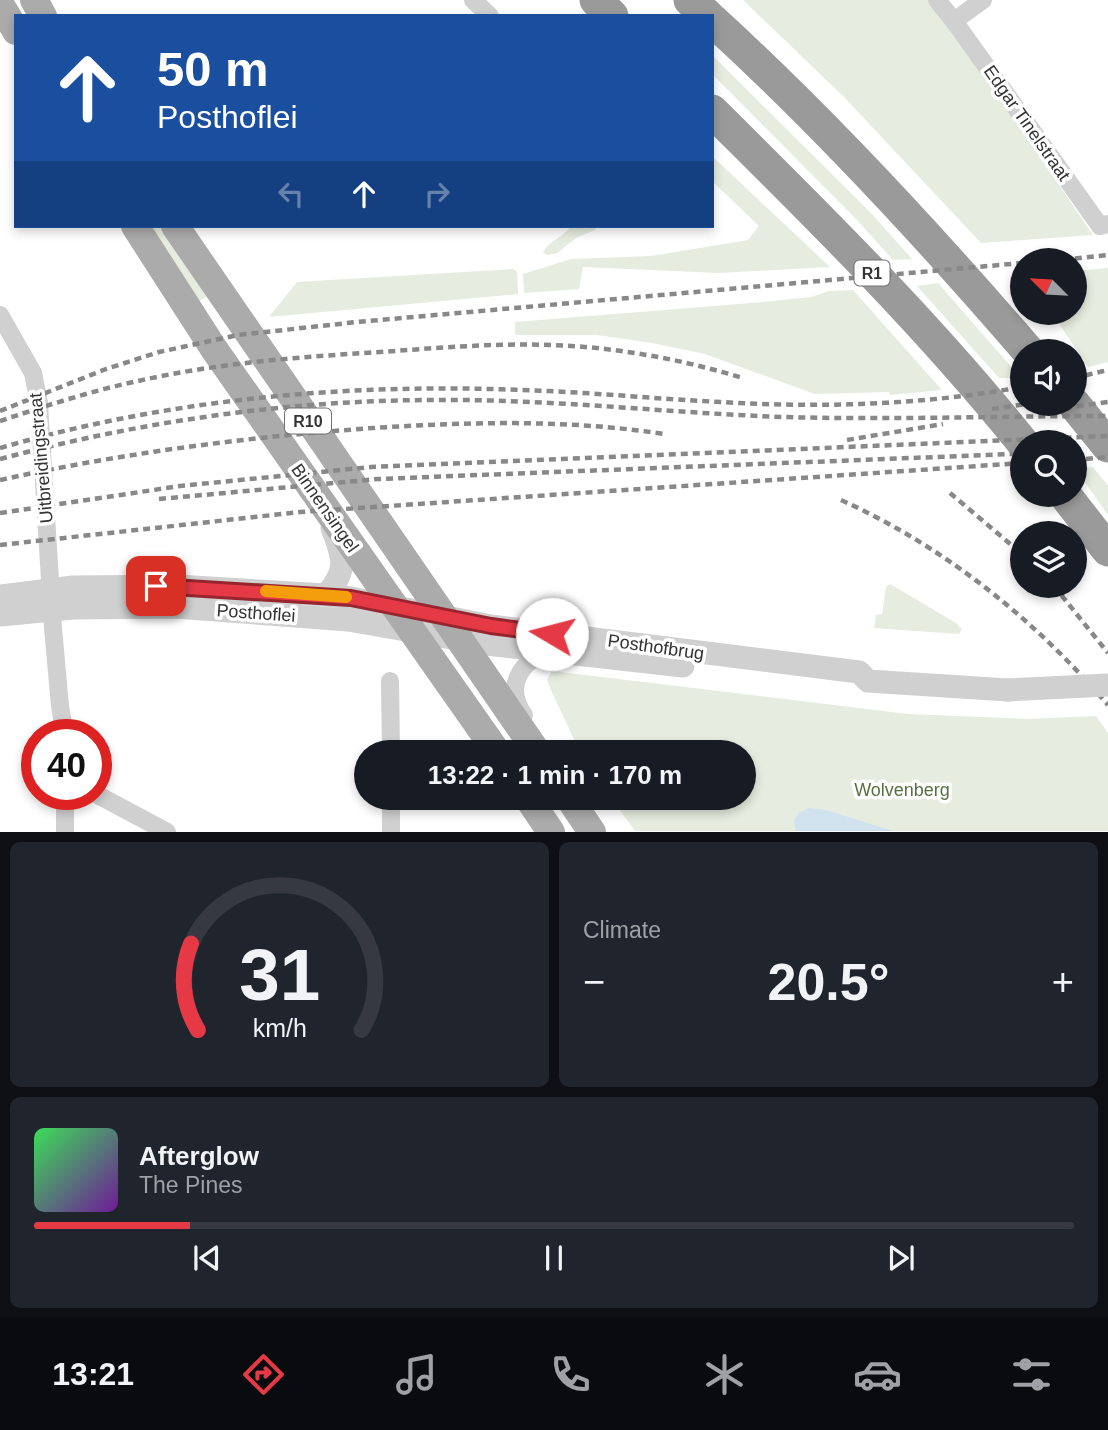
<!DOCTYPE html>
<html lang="en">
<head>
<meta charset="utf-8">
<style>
	body { margin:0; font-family:Arial,sans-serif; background:#20242c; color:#f1f3f6; height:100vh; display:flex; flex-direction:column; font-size:26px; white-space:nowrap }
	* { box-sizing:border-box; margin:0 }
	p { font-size:23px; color:#9ea1a6 }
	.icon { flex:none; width:38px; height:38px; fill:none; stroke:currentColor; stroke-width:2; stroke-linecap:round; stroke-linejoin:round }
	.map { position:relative; height:832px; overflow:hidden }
	.details { display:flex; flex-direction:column; gap:10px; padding:10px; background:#0d0f14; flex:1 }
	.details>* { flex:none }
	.hud { position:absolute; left:14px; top:14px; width:700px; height:214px; border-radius:0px; box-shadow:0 4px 10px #0003; background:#1a4fa0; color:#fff; overflow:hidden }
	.needle { width:46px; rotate:294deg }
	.buttons { position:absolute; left:1010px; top:248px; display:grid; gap:14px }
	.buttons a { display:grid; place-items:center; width:77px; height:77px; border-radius:50%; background:#171b24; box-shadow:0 4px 10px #0003; font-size:35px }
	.speed { position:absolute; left:21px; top:719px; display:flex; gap:14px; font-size:35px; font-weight:700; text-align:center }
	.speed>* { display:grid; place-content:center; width:91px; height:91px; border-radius:50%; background:#171b24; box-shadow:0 4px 10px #0003; line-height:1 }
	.speed .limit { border:10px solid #d22; background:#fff; color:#111 }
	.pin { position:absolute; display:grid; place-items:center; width:60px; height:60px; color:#fff; margin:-30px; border-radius:14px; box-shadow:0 4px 10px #0006 }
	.me { position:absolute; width:77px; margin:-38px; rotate:278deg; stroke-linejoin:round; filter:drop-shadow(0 0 5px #0008) }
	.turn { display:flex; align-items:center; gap:24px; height:147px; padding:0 28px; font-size:32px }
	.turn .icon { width:91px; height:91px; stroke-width:2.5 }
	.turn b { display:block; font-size:49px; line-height:60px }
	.lanes { display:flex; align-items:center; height:66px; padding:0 28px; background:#0003; justify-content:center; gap:35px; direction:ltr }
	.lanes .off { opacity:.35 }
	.big { font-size:52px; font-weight:600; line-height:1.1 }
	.details .tile { flex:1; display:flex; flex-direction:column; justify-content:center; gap:10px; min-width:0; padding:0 24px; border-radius:10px; background:#20242c }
	.details .dial { align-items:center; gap:0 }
	.dial svg { height:182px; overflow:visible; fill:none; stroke:#363941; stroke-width:7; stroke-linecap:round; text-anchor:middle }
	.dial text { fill:#f1f3f6; stroke:none }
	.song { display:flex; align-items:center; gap:21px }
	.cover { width:84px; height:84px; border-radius:10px; background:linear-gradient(135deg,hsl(130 70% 55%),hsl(280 70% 35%)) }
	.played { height:7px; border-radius:4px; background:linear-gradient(90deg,#e63946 15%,#363941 15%) }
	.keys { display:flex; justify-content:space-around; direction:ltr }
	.heat { display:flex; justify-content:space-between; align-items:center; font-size:38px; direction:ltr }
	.details .tiles { flex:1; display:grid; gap:10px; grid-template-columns:1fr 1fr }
	.tile:last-child { grid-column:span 2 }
	.trip { position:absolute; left:354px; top:740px; width:402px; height:70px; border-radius:35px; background:#171b24; box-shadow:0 4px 10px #0003; font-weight:600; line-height:70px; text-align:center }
	.dock { display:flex; height:112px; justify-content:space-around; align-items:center; background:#090b0e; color:#9ea1a6 }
	.dock .icon { width:49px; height:49px }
	.dock .current { color:#e63946 }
	.dock b { font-size:32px; color:#f1f3f6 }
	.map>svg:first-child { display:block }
	.green { fill:#e6ecdf }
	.water { fill:#cfe2ee }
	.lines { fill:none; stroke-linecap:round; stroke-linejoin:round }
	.minor { stroke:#d0d0d0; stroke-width:18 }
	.tertiary { stroke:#d0d0d0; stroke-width:23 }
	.primary { stroke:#ababab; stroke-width:28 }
	.motorway { stroke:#9a9a9a; stroke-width:33 }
	.rail { stroke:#888; stroke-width:4.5; stroke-dasharray:7 5; stroke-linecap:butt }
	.tertiary-bridge { stroke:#d0d0d0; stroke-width:23 }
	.route-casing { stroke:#96252e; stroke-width:18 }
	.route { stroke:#e63946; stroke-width:12 }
	.slow { stroke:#f59e0b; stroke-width:12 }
	.labels { text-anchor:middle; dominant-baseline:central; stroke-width:7; stroke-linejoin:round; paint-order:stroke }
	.shield { fill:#fff; stroke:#707070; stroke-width:2 }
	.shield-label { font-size:16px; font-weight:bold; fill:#333 }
	.street-label { font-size:18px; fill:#333; stroke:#fff }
	.park-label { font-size:18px; fill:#56703f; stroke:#fff }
</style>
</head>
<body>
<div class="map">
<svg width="1108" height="832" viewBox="0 0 1108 832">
	<rect width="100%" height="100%" fill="#fff"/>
	<g class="green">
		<path d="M 743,0 L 943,0 L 941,12 L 1093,235 L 981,243 L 844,97 Z"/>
		<path d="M 712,55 L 872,214 L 912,259 L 893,260 L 857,220 L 712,74 Z"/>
		<path d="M 712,156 L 830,267 L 719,273 L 583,267 L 579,289 L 524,293 L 523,274 L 571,259 L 651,256 L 748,240 L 759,226 L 712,181 Z"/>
		<path d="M 145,226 L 161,226 L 210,294 L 198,302 Z"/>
		<path d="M 571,226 L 597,226 L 595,230 L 576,238 L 557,253 L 548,255 L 543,253 C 547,242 564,237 571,226 Z"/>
		<path d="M 1108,268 L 1108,362 L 1088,367 L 1060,325 L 1049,313 L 1074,313 L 1075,271 Z"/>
		<path d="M 513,269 L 517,272 L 518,294 L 269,317 L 297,282 Z"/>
		<path d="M 938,283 L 1021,378 L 999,378 L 917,286 Z"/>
		<path d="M 853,290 L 942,390 L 890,395 L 889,392 L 815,394 L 705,354 L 652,343 L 597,335 L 515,335 L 515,322 L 764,302 L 811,297 L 829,291 Z"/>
		<path d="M 1093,467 L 1108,486 L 1108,515 L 1075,468 Z"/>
		<path d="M 890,584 L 956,623 L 962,629 L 959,634 L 874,628 L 876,615 L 882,614 L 886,587 Z"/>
		<path d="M 552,671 L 908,714 L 1027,719 L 1096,716 L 1108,733 L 1108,831 L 635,831 L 611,798 L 744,798 L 744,752 L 580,752 L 550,688 L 547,679 Z"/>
	</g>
	<path class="water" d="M 809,808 L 826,810 L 893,831 L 796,831 L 794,821 L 799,813 Z"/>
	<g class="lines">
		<g class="minor">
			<path d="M 473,0 L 490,16"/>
			<path d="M 937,0 L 954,21 L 1100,226 L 1108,224"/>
			<path d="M 954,21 L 983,0"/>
			<path d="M 0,315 L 33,373 L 39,403 L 53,628 L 60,706 L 65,735"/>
			<path d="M 390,681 L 391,752"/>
			<path d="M 524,715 C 504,687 520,661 550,651"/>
			<path d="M 65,794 L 65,832"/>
			<path d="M 96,794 L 167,832"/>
			<path d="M 391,798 L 391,832"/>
		</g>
		<g class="tertiary">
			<path d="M 326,595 C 349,569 343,557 332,528"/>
			<path d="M 0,596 L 73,587 L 177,586 L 326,595 L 351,598 L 491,626 L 859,672 L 868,681 L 1008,690"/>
			<path d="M 0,615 L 74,608 L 175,607 L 348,620 L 486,644 L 683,666"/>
		</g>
		<g class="primary">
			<path d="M 34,0 L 43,16"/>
			<path d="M 0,4 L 16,31"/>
			<path d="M 135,226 L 214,349 L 497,752"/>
			<path d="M 175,226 L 537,752"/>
			<path d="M 528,798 L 551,832"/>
			<path d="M 569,798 L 592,832"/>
		</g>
		<g class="motorway">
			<path d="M 596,0 L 612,16"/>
			<path d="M 690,0 L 708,16"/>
			<path d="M 712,20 C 825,123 929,236 1029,352"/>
			<path d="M 712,111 C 820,218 928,325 1023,443"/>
			<path d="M 1074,404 L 1108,446"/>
			<path d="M 1065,495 L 1108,550"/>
		</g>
		<g class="rail">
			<path d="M 1051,261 L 1108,255"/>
			<path d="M 1074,378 L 1108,370"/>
			<path d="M 1065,408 L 1108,402"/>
			<path d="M 992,409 L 1026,404"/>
			<path d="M 0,411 L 106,369 L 159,352 L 238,335 L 357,322 L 1022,263"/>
			<path d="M 0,421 C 45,406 91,391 138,381 C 217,363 299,357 380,352 C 437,348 493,343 550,345 C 616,347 680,359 743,378"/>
			<path d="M 847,440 L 943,424"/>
			<path d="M 0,448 C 169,399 346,383 522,390 C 589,392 656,399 722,402 C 822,408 923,405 1022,387"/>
			<path d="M 0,459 C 143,421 289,400 437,400 C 553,399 668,413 783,417 C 891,420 1000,416 1108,416"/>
			<path d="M 1074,460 L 1108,457"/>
			<path d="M 0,480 C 123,453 247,437 373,428 C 471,422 566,419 664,434"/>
			<path d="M 950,493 L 1022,554"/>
			<path d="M 159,499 L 378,479 L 1012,454"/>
			<path d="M 841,500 C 945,547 1034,619 1108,705"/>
			<path d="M 0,513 L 180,486 L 371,467 L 1108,436"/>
			<path d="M 0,545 L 300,512 L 1022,463"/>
			<path d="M 1054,586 L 1108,653"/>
		</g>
		<path class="tertiary-bridge" d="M 1008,690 L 1108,685"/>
	</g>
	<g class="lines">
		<g class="route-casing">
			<path id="route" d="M 156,586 L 351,598 L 491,626 L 552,634"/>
		</g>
		<use href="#route" class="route"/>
		<path class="slow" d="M 266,591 L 346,597"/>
	</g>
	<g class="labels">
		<g class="shield">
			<rect x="854.5" y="260.5" width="35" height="25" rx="5"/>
			<rect x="285" y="408.5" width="46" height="25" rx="5"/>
		</g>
		<g class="shield-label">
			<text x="872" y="273">R1</text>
			<text x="308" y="421">R10</text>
		</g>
		<g class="street-label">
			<text transform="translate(1027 123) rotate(55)">Edgar Tinelstraat</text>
			<text transform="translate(41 458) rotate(-95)">Uitbreidingstraat</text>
			<text transform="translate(325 508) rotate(55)">Binnensingel</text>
			<text transform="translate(256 613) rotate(4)">Posthoflei</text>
			<text transform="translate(656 647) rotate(8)">Posthofbrug</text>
		</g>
		<g class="park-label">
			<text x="902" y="790">Wolvenberg</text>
		</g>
	</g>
</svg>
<div class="buttons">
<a><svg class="needle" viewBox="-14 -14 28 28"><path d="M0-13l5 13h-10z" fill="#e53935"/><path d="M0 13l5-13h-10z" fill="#9ea1a6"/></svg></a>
<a><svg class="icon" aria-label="sound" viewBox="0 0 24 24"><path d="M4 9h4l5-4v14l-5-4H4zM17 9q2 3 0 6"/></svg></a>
<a><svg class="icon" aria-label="search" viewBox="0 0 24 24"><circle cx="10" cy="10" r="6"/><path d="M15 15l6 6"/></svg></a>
<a><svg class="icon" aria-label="layers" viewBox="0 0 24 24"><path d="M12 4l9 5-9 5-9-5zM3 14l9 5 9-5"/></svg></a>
</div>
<div class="speed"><div class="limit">40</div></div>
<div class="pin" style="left:156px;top:586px;background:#d93025"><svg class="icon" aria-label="arrive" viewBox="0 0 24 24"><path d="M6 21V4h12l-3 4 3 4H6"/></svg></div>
<svg class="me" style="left:552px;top:634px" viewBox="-20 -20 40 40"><circle r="19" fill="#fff"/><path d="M0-13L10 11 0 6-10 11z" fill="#e63946"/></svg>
<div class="trip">13:22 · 1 min · 170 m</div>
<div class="hud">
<div class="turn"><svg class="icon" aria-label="ahead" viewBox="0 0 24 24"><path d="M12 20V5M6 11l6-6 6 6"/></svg><div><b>50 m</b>Posthoflei</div></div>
<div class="lanes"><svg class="icon off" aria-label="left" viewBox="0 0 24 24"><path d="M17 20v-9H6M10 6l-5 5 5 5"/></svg><svg class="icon" aria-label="ahead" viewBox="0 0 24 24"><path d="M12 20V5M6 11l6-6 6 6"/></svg><svg class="icon off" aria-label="right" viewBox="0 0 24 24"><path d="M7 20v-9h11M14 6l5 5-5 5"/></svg></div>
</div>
</div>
<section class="details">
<div class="tiles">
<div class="tile dial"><svg viewBox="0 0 100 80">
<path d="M14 69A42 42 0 1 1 86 69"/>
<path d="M14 69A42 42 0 0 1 11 31" stroke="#e63946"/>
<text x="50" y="56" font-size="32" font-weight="700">31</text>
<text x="50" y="72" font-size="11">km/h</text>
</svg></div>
<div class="tile"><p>Climate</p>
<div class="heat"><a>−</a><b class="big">20.5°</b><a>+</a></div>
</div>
<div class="tile">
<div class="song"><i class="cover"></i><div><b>Afterglow</b><p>The Pines</p></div></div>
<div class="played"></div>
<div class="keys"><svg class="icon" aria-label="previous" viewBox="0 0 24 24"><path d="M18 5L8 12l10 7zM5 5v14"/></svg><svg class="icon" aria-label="pause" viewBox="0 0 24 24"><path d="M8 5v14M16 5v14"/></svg><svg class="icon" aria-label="next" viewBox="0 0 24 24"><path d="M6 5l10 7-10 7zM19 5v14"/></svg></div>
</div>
</div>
</section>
<nav class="dock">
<b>13:21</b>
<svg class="icon current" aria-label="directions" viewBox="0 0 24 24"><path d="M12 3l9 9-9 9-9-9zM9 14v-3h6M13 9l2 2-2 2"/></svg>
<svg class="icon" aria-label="music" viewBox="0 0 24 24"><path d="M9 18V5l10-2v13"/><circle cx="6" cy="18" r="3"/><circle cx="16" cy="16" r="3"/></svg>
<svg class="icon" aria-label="phone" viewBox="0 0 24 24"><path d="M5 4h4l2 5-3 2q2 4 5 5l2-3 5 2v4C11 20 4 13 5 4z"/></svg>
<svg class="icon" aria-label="climate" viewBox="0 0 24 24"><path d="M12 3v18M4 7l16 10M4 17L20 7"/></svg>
<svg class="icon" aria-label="car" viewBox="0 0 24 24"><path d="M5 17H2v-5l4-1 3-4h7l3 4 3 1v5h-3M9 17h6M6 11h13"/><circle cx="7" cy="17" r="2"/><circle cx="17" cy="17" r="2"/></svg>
<svg class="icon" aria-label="filters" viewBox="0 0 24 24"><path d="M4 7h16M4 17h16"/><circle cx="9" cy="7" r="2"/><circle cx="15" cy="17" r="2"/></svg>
</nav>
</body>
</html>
